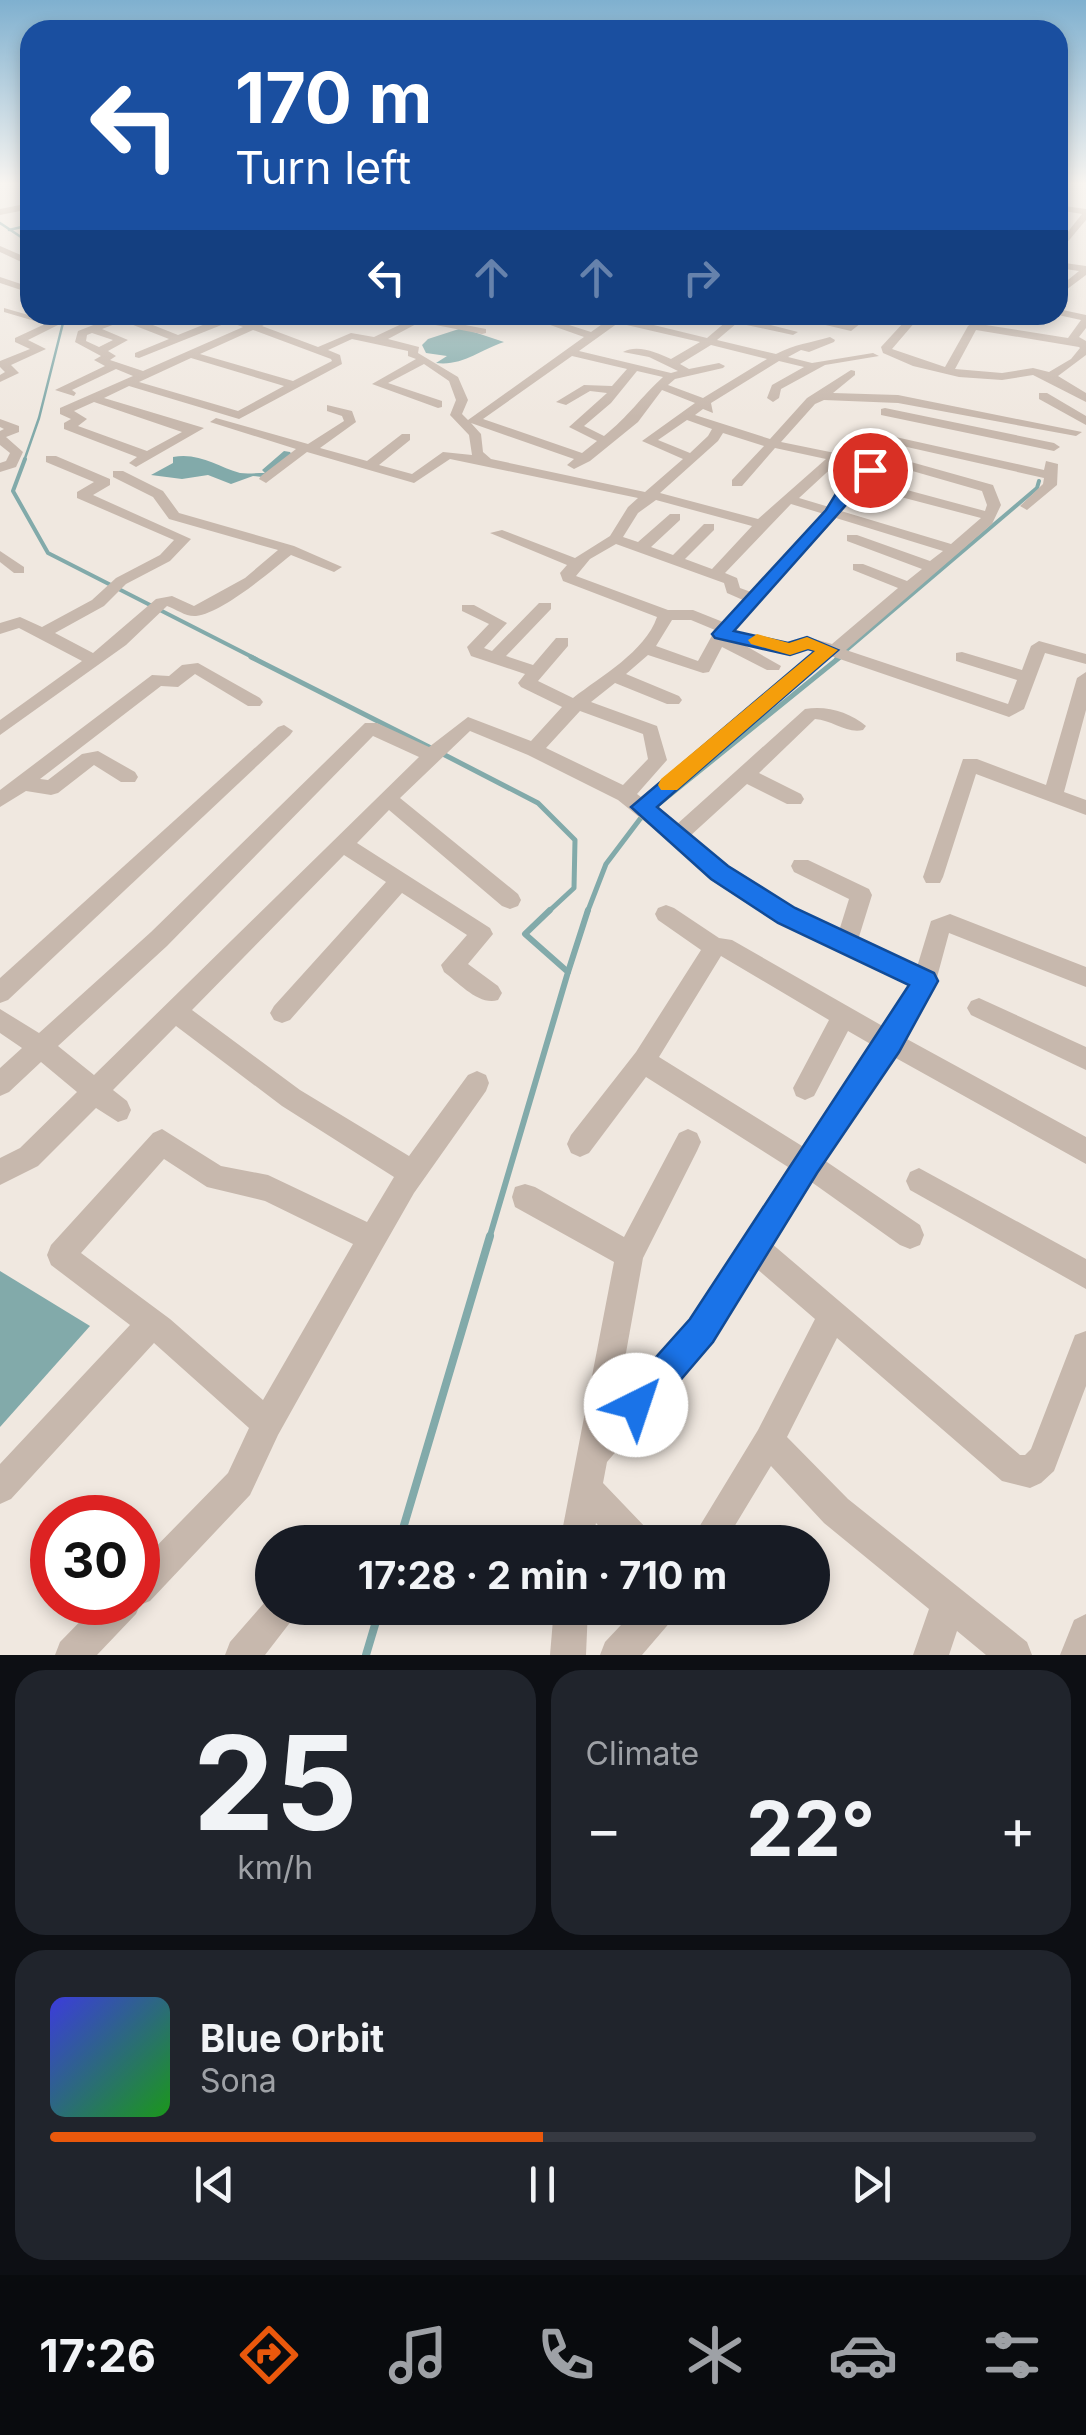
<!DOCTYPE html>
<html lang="en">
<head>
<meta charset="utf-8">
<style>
	body { margin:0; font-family:Inter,sans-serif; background:#20242c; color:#f1f3f6; height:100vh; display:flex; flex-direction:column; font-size:38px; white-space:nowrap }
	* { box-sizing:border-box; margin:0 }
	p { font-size:32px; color:#9ea1a6 }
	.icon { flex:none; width:55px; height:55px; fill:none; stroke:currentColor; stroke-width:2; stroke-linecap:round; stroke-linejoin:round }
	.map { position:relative; height:1655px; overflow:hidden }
	.side { display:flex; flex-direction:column; gap:15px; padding:15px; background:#0d0f14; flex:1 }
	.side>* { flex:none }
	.guide { position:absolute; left:20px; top:20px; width:1048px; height:305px; border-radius:30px; box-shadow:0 5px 15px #0003; background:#1a4fa0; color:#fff; overflow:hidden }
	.speed { position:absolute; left:30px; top:1495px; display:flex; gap:20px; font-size:50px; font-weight:700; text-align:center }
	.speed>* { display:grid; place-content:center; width:130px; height:130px; border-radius:50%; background:#171b24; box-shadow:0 5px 15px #0003; line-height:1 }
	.speed .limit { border:15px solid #d22; background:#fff; color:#111 }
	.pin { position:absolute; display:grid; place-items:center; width:85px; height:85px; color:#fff; margin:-42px; border:5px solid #fff; border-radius:50%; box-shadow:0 2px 10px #0007 }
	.me { position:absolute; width:110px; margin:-55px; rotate:41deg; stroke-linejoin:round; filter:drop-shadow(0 0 8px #0008) }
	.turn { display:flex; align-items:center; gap:35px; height:210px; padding:0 50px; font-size:45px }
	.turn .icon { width:130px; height:130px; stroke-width:2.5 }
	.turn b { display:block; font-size:70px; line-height:85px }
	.lanes { display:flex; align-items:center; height:95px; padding:0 50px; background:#0003; justify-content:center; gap:50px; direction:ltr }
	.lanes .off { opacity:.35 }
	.big { font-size:75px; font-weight:700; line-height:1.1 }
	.side .widget { flex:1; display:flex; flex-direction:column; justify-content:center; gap:15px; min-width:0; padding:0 35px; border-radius:30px; background:#20242c }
	.side .dial { align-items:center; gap:0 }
	.dial b { font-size:130px; line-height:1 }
	.song { display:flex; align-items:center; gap:30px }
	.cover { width:120px; height:120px; border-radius:15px; background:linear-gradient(135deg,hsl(240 70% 55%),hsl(120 70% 35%)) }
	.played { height:10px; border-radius:5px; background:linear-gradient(90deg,#ea580c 50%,#363941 50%) }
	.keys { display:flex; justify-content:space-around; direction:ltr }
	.heat { display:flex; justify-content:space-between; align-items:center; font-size:55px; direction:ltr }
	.side .tiles { flex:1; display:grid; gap:15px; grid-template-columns:1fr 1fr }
	.widget:last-child { grid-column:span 2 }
	.trip { position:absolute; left:255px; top:1525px; width:575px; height:100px; border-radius:50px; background:#171b24; box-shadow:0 5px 15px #0003; font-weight:700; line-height:100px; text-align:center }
	.tab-bar { display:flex; height:160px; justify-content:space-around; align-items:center; background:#090b0e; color:#9ea1a6 }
	.tab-bar .icon { width:70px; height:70px }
	.tab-bar .selected { color:#ea580c }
	.tab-bar b { font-size:45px; color:#f1f3f6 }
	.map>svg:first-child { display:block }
	.water { fill:#82aaaa }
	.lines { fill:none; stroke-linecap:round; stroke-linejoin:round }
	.stream-far4 { stroke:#82aaaa; stroke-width:2.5 }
	.stream-far3 { stroke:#82aaaa; stroke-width:4 }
	.stream-far2 { stroke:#82aaaa; stroke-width:5 }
	.stream-far1 { stroke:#82aaaa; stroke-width:6 }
	.stream { stroke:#82aaaa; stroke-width:8 }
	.minor { fill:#c7b8ad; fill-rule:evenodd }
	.route { fill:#1a73e8; stroke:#114b97; stroke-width:2.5 }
	.slow { fill:#f59e0b }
</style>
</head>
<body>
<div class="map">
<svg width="1086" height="1655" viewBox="0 0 1086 1655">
	<rect width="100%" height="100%" fill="#f0e8e0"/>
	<g class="water">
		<path d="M 462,328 L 504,342 C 478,351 463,366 436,363 L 447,356 L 426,353 L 422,345 L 428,339 Z"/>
		<path d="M 284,451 L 290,452 L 295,459 L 270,478 L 253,476 L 231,484 L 208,475 L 182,479 L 151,475 L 173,463 L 173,457 C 199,452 218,467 240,473 C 247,474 257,473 265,473 L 262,470 Z"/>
		<path d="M 0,1271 L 90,1326 L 0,1427 Z"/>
	</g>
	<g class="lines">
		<g class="stream-far4">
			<path d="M 0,223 L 30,243"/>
			<path d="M 9,230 L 30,225"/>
			<path d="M 24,461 L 39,418 L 65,315"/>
		</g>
		<g class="stream-far3">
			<path d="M 25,459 L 13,491 L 48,553 L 256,659"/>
			<path d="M 836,659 L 1037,488 L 1039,481"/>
		</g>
		<g class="stream-far2">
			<path d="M 251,657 L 429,747"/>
			<path d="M 439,752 L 538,803 L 575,840 L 574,888 L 547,913"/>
			<path d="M 587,913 L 606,864 L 640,819 L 840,657"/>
		</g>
		<g class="stream-far1">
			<path d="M 568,972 L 588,910"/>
			<path d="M 489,1239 L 568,972 L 525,934 L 550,910"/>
		</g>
		<g class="stream">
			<path d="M 399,1542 L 490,1236"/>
			<path d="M 366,1655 L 380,1608"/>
		</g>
		<g class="minor">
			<path d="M 30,203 L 30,209 L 0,215 L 0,209 Z"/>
			<path d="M 1058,205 L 1086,209 L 1086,220 L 1065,245 L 1058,245 L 1058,239 L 1062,239 L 1082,214 L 1058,210 Z"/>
			<path d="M 0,246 L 30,259 L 30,266 L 0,252 Z"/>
			<path d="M 1058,262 L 1086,266 L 1086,275 L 1058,296 L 1058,288 L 1079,271 L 1058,268 Z"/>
			<path d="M 0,277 L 30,287 L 30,293 L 0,283 Z"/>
			<path d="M 4,308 L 60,324 L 28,340 L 46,349 L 11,365 L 19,373 L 0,382 L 0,375 L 5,372 L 0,367 L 0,361 L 30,349 L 15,342 L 15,338 L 45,324 L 4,312 Z"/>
			<path d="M 1058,309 L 1086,315 L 1086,328 L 1079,337 L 1086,341 L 1086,355 L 1058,376 L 1086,393 L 1086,402 L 1033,375 L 1002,380 L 959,377 L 913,366 L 883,353 L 881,347 L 904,322 L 891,319 L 891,315 L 904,315 L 916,321 L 892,349 L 945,367 L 968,326 L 973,323 L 1068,338 L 1081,320 L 1058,315 ZM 976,330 L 1079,347 L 1080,348 L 1071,359 L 1049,372 L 1033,368 L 1002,373 L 955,369 Z"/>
			<path d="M 113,315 L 128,315 L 178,335 L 220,318 L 216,315 L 231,315 L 252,323 L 269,315 L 283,315 L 262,326 L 318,347 L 351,333 L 374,337 L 410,320 L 410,316 L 432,315 L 429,318 L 486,329 L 486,333 L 482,334 L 420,322 L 388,339 L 419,347 L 418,353 L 458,377 L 468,400 L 462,414 L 468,420 L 584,337 L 522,315 L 538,315 L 591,332 L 615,315 L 627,315 L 625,318 L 707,338 L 734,315 L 745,315 L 743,318 L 798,332 L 793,335 L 737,323 L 717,340 L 776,354 C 795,344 810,343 830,337 L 835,340 L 834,342 L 809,352 L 801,350 L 788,357 L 812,363 L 873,353 L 879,356 L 825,365 L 781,389 L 779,398 L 773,402 L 767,398 L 772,385 L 804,367 L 779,361 L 711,403 L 713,413 L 703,409 L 695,415 L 770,439 L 807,398 L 851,370 L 855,371 L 855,375 L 833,393 L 898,395 L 1082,432 L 1076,436 L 898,403 L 824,400 L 815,404 L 781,442 L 835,453 L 864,430 L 1044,470 L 1046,461 L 1058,464 L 1057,485 L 1027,510 L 1020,506 L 1043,484 L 1044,478 L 867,438 L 847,456 L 872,462 L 886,455 L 993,485 L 1001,505 L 992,524 L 846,650 L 1008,704 L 1017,680 L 956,661 L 956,653 L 962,652 L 1022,670 L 1031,646 L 1039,641 L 1086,654 L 1086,664 L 1045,653 L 1024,709 L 1009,717 L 831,656 L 655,807 L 676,825 L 805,709 C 826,705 850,712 866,726 L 863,730 C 847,734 832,720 815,719 L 759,773 L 801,794 L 804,799 L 801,804 L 787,804 L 747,784 L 690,836 L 751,884 L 839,931 L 849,899 L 794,872 L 791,866 L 794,860 L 808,860 L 869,889 L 872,895 L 858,940 L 917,967 L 931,921 L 950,914 L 1086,967 L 1086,987 L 949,933 L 936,981 L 905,1038 L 1086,1137 L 1086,1164 L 894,1057 L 824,1160 L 920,1225 L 924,1235 L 920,1245 L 910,1249 L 900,1245 L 810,1181 L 771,1243 L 1020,1455 L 1025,1455 L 1031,1449 L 1075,1335 L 1086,1331 L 1086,1386 L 1054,1471 L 1041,1483 L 1030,1488 L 1002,1481 L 837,1338 L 787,1437 L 848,1499 L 1027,1642 L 1032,1655 L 986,1655 L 957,1631 L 949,1655 L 913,1655 L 929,1609 L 824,1523 L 771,1466 L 725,1542 L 690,1542 L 758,1430 L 815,1319 L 756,1268 L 711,1340 L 607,1462 L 603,1483 L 648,1530 L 652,1542 L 614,1542 L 596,1523 L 592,1542 L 560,1542 L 614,1262 L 515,1207 L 512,1197 L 515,1187 L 525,1184 L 535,1187 L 624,1237 L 679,1133 L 688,1129 L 697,1133 L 701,1142 L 697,1151 L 643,1258 L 617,1403 L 691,1320 L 788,1167 L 646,1077 L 589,1153 L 580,1157 L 571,1153 L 567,1144 L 571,1135 L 636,1052 L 701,950 L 658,920 L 655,914 L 658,908 L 666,905 L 674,908 L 719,938 L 732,940 L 886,1028 L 911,985 L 812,938 L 736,895 L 618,800 L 528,755 L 470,731 L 400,798 L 518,894 L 521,900 L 518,906 L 510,909 L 502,906 L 389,810 L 357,843 L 490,928 L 493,934 L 468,964 L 498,986 L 502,993 L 498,1000 C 479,1006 459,983 444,972 L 441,965 L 467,935 L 402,893 L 290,1020 L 282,1023 L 274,1020 L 270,1013 L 274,1006 L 386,882 L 344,855 L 192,1010 L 300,1090 L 409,1156 L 468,1075 L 477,1071 L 486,1075 L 489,1083 L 486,1091 L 414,1193 L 382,1249 L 278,1435 L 250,1495 L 150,1601 L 140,1605 L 136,1614 L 97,1655 L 55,1655 L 60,1642 L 99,1602 L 138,1602 L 138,1565 L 228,1473 L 249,1428 L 154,1343 L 11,1499 L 0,1504 L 0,1464 L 130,1325 L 51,1265 L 47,1255 L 51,1245 L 153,1133 L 162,1129 L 221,1166 L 268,1175 L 367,1222 L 394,1177 L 282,1106 L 176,1026 L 113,1090 L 127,1101 L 131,1110 L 127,1119 L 118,1122 L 96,1108 L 38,1166 L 0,1185 L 0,1158 L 20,1148 L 77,1092 L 41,1062 L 9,1092 L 0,1096 L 0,1068 L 22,1048 L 0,1033 L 0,1009 L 39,1033 L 151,932 L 365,723 L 377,723 L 429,747 L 468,717 L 531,741 L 562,707 L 521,687 L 518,683 L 525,674 L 471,656 L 467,647 L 489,624 L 462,611 L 462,605 L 474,605 L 507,623 L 484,648 L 492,651 L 539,603 L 551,603 L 551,609 L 506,656 L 533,665 L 556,638 L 568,638 L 568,646 L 538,681 L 573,698 C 601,676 645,652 657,617 L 563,581 L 560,573 L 567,565 L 490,533 L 502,530 L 575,558 L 610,536 L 628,507 L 638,498 L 450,459 L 414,483 L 307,452 L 266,483 L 259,479 L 261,476 L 296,449 L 210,422 L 216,418 L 308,444 L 344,421 L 342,416 L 327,411 L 327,405 L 352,411 L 356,422 L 320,448 L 367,461 L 402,434 L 410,434 L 410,440 L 379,465 L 412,474 L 443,452 L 472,455 L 469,435 L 450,415 L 456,400 L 449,381 L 424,364 L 388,383 L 442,401 L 442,407 L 438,408 L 372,384 L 416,359 L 408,356 L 408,351 L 352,339 L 328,350 L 340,355 L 342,364 L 239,419 L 129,386 L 104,398 L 204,428 L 136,467 L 129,463 L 137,457 L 64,429 L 64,423 L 71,419 L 60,414 L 60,408 L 133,376 L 116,369 L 72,390 L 76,393 L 74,396 L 55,390 L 105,366 L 94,360 L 101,356 L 75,342 L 78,331 L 114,317 ZM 123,321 L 169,339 L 135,353 L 135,357 L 139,358 L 229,322 L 243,327 L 143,371 L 110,360 L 116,356 L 108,351 L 128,340 L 102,329 ZM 618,323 L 700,342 L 671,359 C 657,353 638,344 623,352 L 649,357 L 678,371 L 671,373 L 579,351 ZM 253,330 L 331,359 L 332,361 L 293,381 L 200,354 ZM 92,333 L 113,340 L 99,347 L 86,341 L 87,335 ZM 711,345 L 767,359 L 703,398 L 668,385 L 675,379 L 723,368 L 725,366 L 719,363 L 689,369 L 680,364 ZM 572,356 L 627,369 L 612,386 L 584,385 L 556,402 L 566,405 L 590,391 L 607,393 L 569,427 L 597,441 L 582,453 L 483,419 ZM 191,358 L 284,386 L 238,411 L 139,382 ZM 637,371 L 663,377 C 640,398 629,416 604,436 L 584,426 L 611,403 ZM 662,390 L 695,403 L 642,441 L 683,459 L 645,492 L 491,459 L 483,452 L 481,434 L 471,423 L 574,459 L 567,465 L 574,469 L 590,461 L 638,422 ZM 94,402 L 182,432 L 147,451 L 78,426 L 87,419 L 74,411 ZM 687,420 L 712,429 L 708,436 L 690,453 L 658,440 ZM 723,433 L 764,446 L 732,480 L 732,486 L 742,486 L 775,448 L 826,459 L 758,519 L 660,493 L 718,441 ZM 838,462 L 864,468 L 837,493 L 829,507 L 799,498 ZM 888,464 L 982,491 L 987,505 L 985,511 L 907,490 L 878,470 ZM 870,477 L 897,496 L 981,518 L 951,544 L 841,511 L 848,498 ZM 656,500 L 752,526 L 712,569 L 685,559 L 714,530 L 714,524 L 704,524 L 673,555 L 651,547 L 680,520 L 680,514 L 670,514 L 638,542 L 623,537 L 638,513 ZM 791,504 L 824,514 L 751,592 L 740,588 L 737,578 L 725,573 ZM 836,518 L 943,551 L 930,561 L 857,535 L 847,535 L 847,541 L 922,569 L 907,581 L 863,564 L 853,564 L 853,570 L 898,588 L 832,644 L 807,637 L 789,643 L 735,631 L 735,628 ZM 616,544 L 724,583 L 727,593 L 743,600 L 723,622 L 693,610 L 668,610 L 576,576 L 590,559 ZM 672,620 L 691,620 L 715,630 L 698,661 L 656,646 ZM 739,642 L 790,654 L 808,648 L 816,651 L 641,797 L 637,794 L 667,760 L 657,726 L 591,702 L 615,683 L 667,704 L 679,704 L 682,700 L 679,696 L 626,674 L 648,655 L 703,673 L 709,672 L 722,647 L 767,670 L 779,670 L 781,666 ZM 580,711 L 643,734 L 648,759 L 623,785 L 546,748 ZM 373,736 L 419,757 L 94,1075 L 58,1046 L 167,946 ZM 721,956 L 829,1020 L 793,1088 L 796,1096 L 805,1100 L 814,1096 L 848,1031 L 874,1046 L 802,1146 L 659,1057 ZM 164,1159 L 207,1187 L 265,1201 L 353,1244 L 263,1400 L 170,1319 L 81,1253 Z"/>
			<path d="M 321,315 L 333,315 L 333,316 L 328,319 Z"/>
			<path d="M 681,315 L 694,315 L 694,316 L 689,319 Z"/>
			<path d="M 783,315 L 803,315 L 849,324 L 860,315 L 870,316 L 851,331 Z"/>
			<path d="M 1039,393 L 1047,393 L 1086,416 L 1086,425 L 1039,399 Z"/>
			<path d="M 885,408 L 1054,443 L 1060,447 L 1054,451 L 881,415 L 881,409 Z"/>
			<path d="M 0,419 L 19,426 L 19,432 L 6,437 L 23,452 L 16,467 L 0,472 L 0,463 L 6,461 L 10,453 L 0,445 L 0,431 L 4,429 L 0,427 Z"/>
			<path d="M 46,456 L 56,456 L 110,479 L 110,485 L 93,495 L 191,539 L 170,561 L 126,584 L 104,606 L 55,633 L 93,653 L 156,599 L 172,596 L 194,606 L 245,578 L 278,550 L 169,519 L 153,497 L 113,477 L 113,471 L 123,471 L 163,491 L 179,513 L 294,546 L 342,567 L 334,572 L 291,555 C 270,572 222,613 196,616 C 186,617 176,609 167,606 L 126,645 L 0,735 L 0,720 L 82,661 L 19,628 L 0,634 L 0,623 L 20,617 L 42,627 L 92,600 L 116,578 L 160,555 L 174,540 L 77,498 L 77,492 L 94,482 L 46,462 Z"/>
			<path d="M 0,551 L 24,567 L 24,573 L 14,573 L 0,562 Z"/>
			<path d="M 198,663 L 260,698 L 263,702 L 260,706 L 248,706 L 195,674 L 178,687 L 161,686 L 40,779 L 48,780 L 82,754 L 98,751 L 135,772 L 138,777 L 135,782 L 121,782 L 94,765 L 58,793 L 51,795 L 26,791 L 0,807 L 0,790 L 152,675 L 169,676 L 182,665 Z"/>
			<path d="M 1086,672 L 1086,710 L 1064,792 L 1086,800 L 1086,815 L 976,774 L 943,877 L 940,883 L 926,883 L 923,877 L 963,759 L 977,759 L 1046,785 L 1077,678 Z"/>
			<path d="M 284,725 L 293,731 L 290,735 L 8,1000 L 0,1003 L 0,978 L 278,727 Z"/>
			<path d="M 979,998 L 1086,1047 L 1086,1070 L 971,1015 L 967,1008 L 971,1001 Z"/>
			<path d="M 919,1168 L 1086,1259 L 1086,1289 L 910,1190 L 906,1181 L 910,1172 Z"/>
			<path d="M 272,1594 L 272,1608 L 297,1608 L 292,1620 L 265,1655 L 225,1655 L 230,1642 Z"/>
			<path d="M 554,1608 L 588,1608 L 586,1655 L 550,1655 Z"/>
			<path d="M 637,1608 L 677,1608 L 672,1620 L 642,1655 L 600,1655 L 605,1642 Z"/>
			<path d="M 1086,1614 L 1086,1655 L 1060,1655 L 1074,1620 Z"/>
		</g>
	</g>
	<linearGradient id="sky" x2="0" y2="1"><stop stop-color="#7fb0cf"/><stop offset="0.44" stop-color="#f8f5f1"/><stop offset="1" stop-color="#f8f5f1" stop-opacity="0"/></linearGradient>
	<rect width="1086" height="417" fill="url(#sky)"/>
	<path class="route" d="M 864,467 L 877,470 L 734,631 L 788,643 L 807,637 L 838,650 L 657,807 L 728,866 L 795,908 L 934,973 L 938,981 L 899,1052 L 817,1173 L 713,1342 L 648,1418 L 636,1423 L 624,1418 L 618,1405 L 624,1393 L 690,1319 L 909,985 L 778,923 L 711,879 L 631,807 L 815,651 L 808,649 L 790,655 L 715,638 L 712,634 L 826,510 L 837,492 Z"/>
	<path class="slow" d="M 757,634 L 789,643 L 807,637 L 838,650 L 677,790 L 661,790 L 658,785 L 661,779 L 815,651 L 808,649 L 790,655 L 751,644 L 748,640 Z"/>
</svg>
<div class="speed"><div class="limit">30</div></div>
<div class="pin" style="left:870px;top:470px;background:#d93025"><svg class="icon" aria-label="arrive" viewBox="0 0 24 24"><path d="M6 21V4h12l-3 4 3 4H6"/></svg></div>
<svg class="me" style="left:636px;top:1405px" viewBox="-20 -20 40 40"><circle r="19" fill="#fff"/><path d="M0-13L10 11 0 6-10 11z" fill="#1a73e8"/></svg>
<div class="trip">17:28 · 2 min · 710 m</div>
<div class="guide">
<div class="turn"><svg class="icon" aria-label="left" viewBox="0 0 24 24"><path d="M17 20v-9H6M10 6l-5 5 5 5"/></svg><div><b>170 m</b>Turn left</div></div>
<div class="lanes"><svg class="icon" aria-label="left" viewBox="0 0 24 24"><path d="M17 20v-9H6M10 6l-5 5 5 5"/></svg><svg class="icon off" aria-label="ahead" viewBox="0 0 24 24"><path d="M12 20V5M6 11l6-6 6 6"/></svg><svg class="icon off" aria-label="ahead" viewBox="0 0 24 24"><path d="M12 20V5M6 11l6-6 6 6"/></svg><svg class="icon off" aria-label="right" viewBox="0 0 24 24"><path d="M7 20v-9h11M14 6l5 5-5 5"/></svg></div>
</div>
</div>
<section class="side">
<div class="tiles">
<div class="widget dial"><b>25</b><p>km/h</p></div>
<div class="widget"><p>Climate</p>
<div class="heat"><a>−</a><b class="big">22°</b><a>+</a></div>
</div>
<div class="widget">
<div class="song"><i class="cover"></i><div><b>Blue Orbit</b><p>Sona</p></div></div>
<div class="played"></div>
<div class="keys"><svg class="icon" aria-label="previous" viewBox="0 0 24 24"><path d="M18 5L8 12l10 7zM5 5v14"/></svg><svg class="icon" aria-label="pause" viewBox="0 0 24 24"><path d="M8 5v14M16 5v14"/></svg><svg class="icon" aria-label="next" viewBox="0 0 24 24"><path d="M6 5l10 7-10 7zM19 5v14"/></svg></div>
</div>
</div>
</section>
<nav class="tab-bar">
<b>17:26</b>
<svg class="icon selected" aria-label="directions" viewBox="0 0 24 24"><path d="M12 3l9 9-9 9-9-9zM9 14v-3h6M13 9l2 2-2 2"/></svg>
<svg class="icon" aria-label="music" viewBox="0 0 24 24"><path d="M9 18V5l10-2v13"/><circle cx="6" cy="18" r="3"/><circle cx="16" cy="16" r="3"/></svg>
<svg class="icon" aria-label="phone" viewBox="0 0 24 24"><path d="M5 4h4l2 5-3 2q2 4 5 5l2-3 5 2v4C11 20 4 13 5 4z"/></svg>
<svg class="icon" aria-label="climate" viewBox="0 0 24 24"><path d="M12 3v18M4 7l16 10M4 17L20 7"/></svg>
<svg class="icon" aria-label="car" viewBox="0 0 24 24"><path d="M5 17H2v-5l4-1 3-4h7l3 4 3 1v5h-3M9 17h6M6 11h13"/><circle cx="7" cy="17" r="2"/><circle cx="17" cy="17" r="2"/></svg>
<svg class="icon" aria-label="filters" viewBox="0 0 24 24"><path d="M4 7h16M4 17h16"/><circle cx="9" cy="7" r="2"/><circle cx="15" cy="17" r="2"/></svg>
</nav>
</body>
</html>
